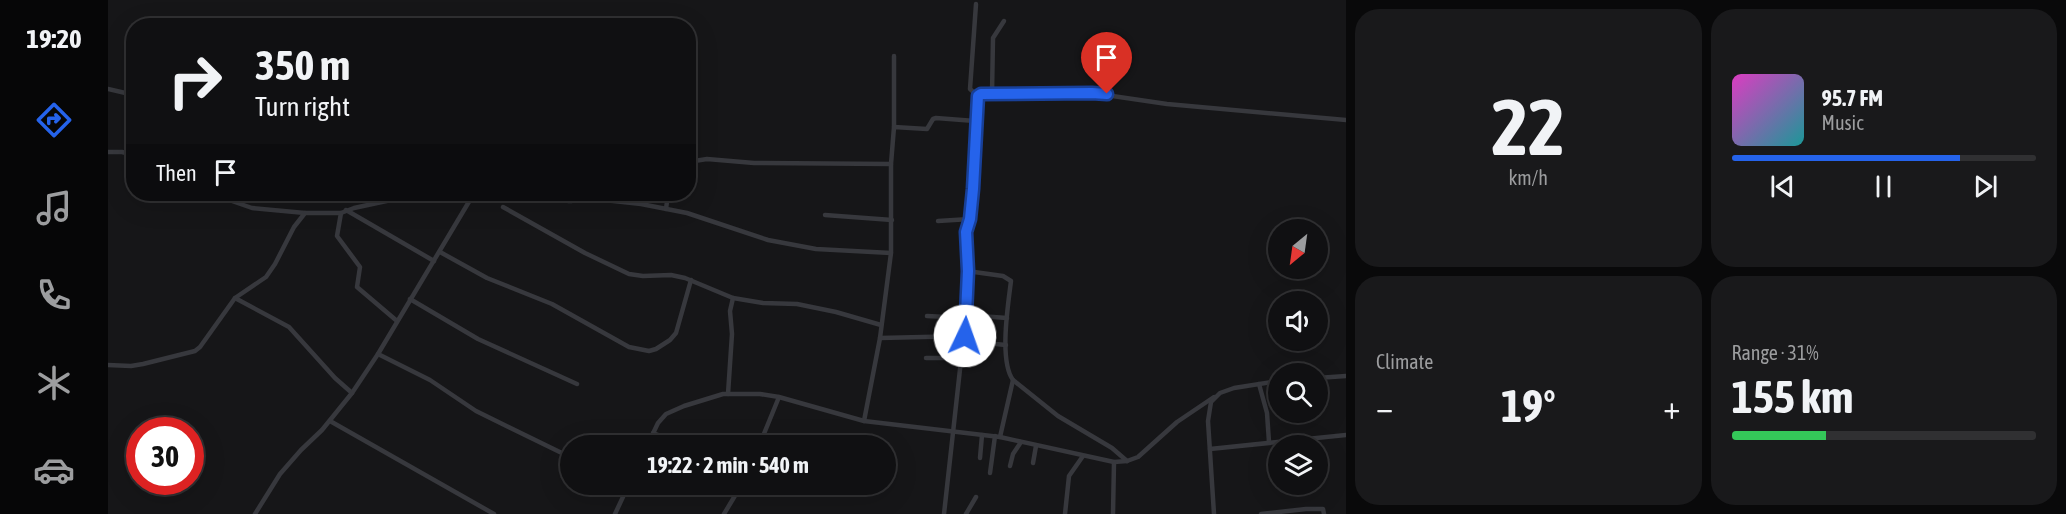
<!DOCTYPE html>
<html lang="en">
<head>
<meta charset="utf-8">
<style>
	body { margin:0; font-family:"Asap Condensed",sans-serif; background:#19191b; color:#f1f3f6; height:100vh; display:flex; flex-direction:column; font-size:22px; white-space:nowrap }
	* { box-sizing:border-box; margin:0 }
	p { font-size:20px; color:#9c9d9f }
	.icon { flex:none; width:33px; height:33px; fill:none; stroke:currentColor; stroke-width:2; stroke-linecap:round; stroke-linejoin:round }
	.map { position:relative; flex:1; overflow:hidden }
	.sheet { display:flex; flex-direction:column; gap:9px; padding:9px; background:#09090a; width:720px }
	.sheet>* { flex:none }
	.top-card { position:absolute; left:18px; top:18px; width:570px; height:183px; border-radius:24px; box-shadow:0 6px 24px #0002,0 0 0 2px #303032; background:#101012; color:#f1f3f6; overflow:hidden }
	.needle { width:39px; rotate:209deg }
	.controls { position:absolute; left:1160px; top:219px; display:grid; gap:12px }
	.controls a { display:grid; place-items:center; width:60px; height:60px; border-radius:50%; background:#101012; box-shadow:0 6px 24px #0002,0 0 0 2px #303032; font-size:30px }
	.speed { position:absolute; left:18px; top:417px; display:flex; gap:12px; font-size:30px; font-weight:700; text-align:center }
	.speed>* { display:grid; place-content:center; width:78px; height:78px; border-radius:50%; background:#101012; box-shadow:0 6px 24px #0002,0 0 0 2px #303032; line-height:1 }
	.speed .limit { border:9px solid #d22; background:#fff; color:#111 }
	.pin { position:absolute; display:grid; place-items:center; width:51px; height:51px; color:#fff; margin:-62px -26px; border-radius:50% 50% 50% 0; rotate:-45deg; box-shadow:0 0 6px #0007 }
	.pin .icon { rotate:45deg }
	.me { position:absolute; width:66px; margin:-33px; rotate:3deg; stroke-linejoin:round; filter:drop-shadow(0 0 4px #0008) }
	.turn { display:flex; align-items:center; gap:21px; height:126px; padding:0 30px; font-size:27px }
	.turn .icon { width:78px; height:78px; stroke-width:2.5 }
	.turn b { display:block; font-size:42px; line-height:51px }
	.then { display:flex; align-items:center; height:57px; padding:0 30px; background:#0003; gap:12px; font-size:22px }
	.big { font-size:45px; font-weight:700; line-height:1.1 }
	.sheet .widget { flex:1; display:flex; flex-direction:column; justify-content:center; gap:9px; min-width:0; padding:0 21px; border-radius:24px; background:#19191b }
	.sheet .dial { align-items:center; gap:0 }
	.dial b { font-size:78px; line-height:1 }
	.song { display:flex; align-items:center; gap:18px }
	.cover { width:72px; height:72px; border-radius:9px; background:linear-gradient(135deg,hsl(310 70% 55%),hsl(180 70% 35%)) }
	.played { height:6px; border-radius:3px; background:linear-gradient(90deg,#2563eb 75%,#303032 75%) }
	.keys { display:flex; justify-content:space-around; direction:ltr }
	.heat { display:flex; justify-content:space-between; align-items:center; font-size:33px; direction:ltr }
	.charge { height:9px; border-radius:4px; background:linear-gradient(90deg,#34c759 31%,#303032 0) }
	.sheet .tiles { flex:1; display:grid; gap:9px; grid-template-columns:repeat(2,1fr) }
	.trip { position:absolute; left:452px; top:435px; width:336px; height:60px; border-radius:30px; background:#101012; box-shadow:0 6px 24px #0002,0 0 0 2px #303032; font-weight:700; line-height:60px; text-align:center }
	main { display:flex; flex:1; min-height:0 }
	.tab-bar { display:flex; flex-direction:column; width:108px; justify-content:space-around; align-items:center; background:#060607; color:#9c9d9f }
	.tab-bar .icon { width:42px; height:42px }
	.tab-bar .active { color:#2563eb }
	.tab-bar b { font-size:27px; color:#f1f3f6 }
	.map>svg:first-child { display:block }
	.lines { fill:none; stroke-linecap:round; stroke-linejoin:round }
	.minor { stroke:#37383d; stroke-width:4.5 }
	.route-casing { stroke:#184099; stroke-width:15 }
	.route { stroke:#2563eb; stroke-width:10 }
</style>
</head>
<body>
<main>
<nav class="tab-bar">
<b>19:20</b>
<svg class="icon active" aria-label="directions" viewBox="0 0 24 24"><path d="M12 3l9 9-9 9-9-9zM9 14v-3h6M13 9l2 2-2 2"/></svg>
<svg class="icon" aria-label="music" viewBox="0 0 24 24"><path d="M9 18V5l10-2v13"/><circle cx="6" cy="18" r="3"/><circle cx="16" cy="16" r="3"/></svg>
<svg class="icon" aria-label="phone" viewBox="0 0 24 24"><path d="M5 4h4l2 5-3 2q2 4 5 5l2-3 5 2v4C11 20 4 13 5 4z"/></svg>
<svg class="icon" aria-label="climate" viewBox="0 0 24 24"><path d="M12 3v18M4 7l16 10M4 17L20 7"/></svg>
<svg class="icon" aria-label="car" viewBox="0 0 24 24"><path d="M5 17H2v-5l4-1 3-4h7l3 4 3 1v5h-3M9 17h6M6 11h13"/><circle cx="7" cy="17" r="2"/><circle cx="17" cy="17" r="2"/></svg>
</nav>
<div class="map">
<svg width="1238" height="514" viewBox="0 0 1238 514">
	<rect width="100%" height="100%" fill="#161618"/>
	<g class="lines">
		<g class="minor">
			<path d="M 868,4 L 862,89 L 870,96"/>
			<path d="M 0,89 L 26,95"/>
			<path d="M 884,94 L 885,38 L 896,21"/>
			<path d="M 867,121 L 865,189 L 858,232 L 858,315 L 899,318"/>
			<path d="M 786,127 L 786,56"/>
			<path d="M 0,152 L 14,152 L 26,155"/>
			<path d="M 20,153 L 26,127"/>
			<path d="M 580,162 L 599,159 L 646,163 L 783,164 L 786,127 L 819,129 L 825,119 L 828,118 L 867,121 L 869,99 L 873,94 L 984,93 L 1059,104 L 1238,120"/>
			<path d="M 104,194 L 144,208 L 197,213"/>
			<path d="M 442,194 L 460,201 L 464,201 L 468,194"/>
			<path d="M 478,194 L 496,200 L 533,204 L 579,213 L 660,240 L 708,249 L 783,253"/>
			<path d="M 395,207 L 477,253 L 521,274 L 535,276 L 563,275 L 577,278 L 625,298 L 655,303 L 689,304 L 728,312 L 773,325"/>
			<path d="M 558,209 L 560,194"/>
			<path d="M 238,210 L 326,261"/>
			<path d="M 233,213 L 229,236 L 252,267 L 249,287 L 289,321"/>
			<path d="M 717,215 L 784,220"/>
			<path d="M 830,221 L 862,219"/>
			<path d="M 332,252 L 379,278 L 444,304 L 521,347 L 541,351 L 548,349 L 562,340 L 568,333 L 583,280"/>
			<path d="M 859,271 L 895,276 L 903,281 C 900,305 891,361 905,380 L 950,416 L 1004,448 L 1019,461"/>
			<path d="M 127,298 L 181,327 L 227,378 L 244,393"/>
			<path d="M 302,299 L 370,339 L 469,384"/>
			<path d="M 819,316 L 858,318"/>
			<path d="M 772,338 L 857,336"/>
			<path d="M 856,341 L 898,345"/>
			<path d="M 270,354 L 322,380 L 368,411 L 462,457"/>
			<path d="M 818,358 L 853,358"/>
			<path d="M 0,365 L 23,366 L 35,364 L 87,351 L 92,347 L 127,298 L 158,277 L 167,264 L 186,227 L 197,213 L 233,213 L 246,208 L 311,194"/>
			<path d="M 1209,378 L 1238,376"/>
			<path d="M 1151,384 L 1159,413 L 1161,442"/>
			<path d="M 620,394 L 624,334 L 622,311 L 625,298"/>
			<path d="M 222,421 L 386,514"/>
			<path d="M 756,421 L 772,338 L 783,253 L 783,164"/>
			<path d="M 545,433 L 579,446"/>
			<path d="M 892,437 L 905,380"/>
			<path d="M 539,446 L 550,423 L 558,414 L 576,406 L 615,394 L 652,394 L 671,397 L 756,421 L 892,437 L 1006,462 L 1019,461 L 1030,457 L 1069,422 L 1106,397"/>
			<path d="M 651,446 L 671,397"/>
			<path d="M 1102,449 L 1238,435"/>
			<path d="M 872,458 L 874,435"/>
			<path d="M 925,463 L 928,446"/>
			<path d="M 902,466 L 905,454 L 913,442"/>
			<path d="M 882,473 L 887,436"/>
			<path d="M 147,514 L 172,474 L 193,450 L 214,430 L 244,393 L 270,354 L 362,200 L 362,194"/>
			<path d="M 507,514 L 521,484"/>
			<path d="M 616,514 L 634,484"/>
			<path d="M 836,514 L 858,315"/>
			<path d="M 858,514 L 868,497"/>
			<path d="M 957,514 L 961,476 L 975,456"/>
			<path d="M 1005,514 L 1006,462"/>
			<path d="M 1106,514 L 1100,421 L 1103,402 L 1112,393 L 1126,388 L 1170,381"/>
			<path d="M 1153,514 L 1198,509 L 1215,509 L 1216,514"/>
		</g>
	</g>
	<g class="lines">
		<g class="route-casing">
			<path id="route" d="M 857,336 L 860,271 L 858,232 L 862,219 L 865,189 L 870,96 L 873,94 L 984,93 L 999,94"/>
		</g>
		<use href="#route" class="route"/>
	</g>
</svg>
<div class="controls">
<a><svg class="needle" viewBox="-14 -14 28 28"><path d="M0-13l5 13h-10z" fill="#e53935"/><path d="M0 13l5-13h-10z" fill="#9c9d9f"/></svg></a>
<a><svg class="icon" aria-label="sound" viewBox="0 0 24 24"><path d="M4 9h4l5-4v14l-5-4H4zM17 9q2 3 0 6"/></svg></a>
<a><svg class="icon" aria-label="search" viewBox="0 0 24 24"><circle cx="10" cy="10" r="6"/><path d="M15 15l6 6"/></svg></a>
<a><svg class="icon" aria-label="layers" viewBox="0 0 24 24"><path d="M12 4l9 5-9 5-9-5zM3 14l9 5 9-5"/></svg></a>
</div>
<div class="speed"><div class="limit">30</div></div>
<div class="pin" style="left:999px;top:94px;background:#d93025"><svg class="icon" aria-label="arrive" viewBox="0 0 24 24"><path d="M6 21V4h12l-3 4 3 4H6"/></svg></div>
<svg class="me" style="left:857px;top:336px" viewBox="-20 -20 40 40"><circle r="19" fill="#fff"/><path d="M0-13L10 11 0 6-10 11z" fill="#2563eb"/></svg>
<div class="trip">19:22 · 2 min · 540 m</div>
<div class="top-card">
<div class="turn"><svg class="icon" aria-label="right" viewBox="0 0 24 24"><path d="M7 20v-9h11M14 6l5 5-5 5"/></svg><div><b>350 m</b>Turn right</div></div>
<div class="then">Then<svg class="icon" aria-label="arrive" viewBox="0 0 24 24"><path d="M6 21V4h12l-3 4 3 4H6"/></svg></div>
</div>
</div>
<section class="sheet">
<div class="tiles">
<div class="widget dial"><b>22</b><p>km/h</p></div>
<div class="widget">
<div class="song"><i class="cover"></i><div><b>95.7 FM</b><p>Music</p></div></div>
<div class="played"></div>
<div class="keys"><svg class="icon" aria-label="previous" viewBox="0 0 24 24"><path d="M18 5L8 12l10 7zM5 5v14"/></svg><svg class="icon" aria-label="pause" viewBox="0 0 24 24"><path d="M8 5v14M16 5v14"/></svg><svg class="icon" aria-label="next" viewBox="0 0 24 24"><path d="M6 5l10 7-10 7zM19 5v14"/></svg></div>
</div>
<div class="widget"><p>Climate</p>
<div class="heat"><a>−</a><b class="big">19°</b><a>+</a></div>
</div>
<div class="widget"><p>Range · 31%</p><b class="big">155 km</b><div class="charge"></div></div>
</div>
</section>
</main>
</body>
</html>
